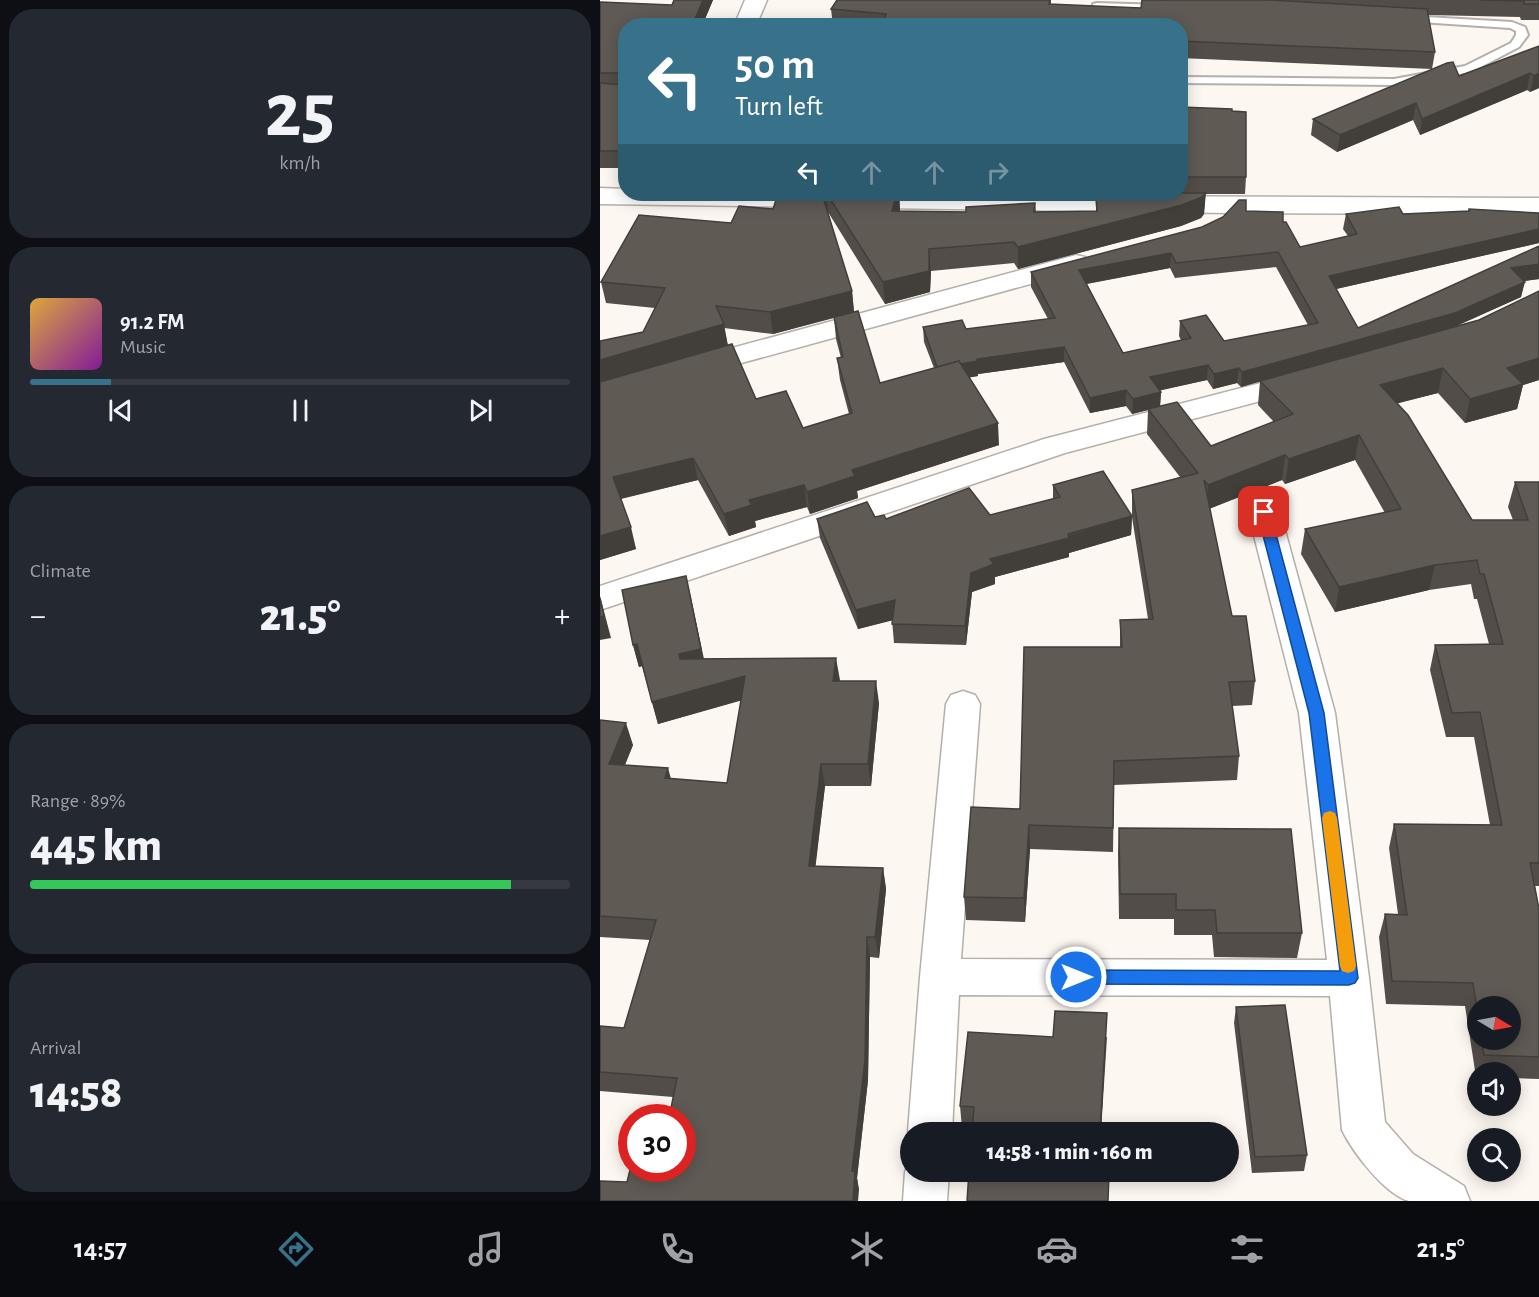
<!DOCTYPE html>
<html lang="en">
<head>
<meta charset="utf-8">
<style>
	body { margin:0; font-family:"Alegreya Sans",sans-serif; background:#242831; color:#f1f3f6; height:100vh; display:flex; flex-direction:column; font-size:22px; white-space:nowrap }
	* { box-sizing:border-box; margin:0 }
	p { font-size:20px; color:#9ea1a6 }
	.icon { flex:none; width:33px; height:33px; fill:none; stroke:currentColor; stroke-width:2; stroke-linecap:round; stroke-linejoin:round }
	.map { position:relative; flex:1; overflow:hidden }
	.panel { display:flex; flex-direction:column; gap:9px; padding:9px; background:#0d0f14; width:600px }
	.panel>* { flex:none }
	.banner { position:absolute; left:18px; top:18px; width:570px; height:183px; border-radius:24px; box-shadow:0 3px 15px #0003; background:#37718a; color:#fff; overflow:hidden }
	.needle { width:39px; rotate:100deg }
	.tools { position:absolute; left:867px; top:996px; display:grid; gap:12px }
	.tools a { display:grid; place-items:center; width:54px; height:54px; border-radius:50%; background:#171b24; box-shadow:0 3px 15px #0003; font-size:30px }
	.speed { position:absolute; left:18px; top:1104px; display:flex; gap:12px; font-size:30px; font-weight:700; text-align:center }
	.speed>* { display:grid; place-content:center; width:78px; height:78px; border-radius:50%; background:#171b24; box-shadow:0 3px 15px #0003; line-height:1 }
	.speed .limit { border:9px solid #d22; background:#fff; color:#111 }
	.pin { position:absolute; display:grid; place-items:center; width:51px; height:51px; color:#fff; margin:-26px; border-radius:12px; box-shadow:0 3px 9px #0006 }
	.me { position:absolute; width:66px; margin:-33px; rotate:90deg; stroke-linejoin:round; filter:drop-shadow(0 0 4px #0008) }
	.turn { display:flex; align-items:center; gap:21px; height:126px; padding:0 18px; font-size:27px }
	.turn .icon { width:78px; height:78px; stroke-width:2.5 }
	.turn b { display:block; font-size:42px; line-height:51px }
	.lanes { display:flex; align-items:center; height:57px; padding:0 18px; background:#0003; justify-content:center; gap:30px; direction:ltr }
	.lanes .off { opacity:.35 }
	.big { font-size:45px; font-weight:800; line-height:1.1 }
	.panel .tile { flex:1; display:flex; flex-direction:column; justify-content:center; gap:9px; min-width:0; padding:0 21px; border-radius:24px; background:#242831 }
	.panel .dial { align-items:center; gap:0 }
	.dial b { font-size:78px; line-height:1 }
	.song { display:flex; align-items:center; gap:18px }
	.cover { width:72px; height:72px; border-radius:9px; background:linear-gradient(135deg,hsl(40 70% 55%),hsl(290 70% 35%)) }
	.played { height:6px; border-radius:3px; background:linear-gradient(90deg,#37718a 15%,#363941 15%) }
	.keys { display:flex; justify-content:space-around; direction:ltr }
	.heat { display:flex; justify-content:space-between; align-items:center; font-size:33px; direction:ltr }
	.charge { height:9px; border-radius:4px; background:linear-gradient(90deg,#34c759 89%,#363941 0) }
	.trip { position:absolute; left:300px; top:1122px; width:339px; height:60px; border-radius:30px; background:#171b24; box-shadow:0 3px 15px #0003; font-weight:800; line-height:60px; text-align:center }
	.tabs { display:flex; height:96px; justify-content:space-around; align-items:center; background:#090b0e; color:#9ea1a6 }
	.tabs .icon { width:42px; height:42px }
	.tabs .active { color:#37718a }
	.tabs b { font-size:27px; color:#f1f3f6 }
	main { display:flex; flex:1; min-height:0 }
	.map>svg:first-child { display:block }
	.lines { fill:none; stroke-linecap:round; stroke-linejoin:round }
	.lane-casing { stroke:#b5afa9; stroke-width:4 }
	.street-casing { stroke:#b5afa9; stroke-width:3 }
	.lane { fill:#fff; fill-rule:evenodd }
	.street { fill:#fff; fill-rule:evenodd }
	.wall { fill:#524d48; fill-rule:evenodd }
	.shaded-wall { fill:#423f3b }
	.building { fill:#5f5a54; stroke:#423f3b; stroke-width:1.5; fill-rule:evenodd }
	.route { fill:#1a73e8; stroke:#114b97; stroke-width:1.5 }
	.slow { fill:#f59e0b }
</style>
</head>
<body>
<main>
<section class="panel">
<div class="tile dial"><b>25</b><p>km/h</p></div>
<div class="tile">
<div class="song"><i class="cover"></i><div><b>91.2 FM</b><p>Music</p></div></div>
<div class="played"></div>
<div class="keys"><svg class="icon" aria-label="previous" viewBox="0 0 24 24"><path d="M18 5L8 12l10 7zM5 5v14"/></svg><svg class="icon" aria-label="pause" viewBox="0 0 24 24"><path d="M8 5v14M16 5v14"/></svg><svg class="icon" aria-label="next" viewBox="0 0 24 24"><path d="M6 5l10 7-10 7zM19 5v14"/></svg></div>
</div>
<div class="tile"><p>Climate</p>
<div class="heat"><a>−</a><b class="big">21.5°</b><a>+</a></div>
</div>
<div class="tile"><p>Range · 89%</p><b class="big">445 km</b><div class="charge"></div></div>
<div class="tile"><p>Arrival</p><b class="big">14:58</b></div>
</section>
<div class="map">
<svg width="939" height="1201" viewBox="0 0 939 1201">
	<rect width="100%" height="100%" fill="#fdf7f1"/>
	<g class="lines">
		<g class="lane-casing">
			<g id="lane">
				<path d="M 497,3 L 564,5 L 569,8 L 564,11 L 493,8 L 493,4 Z"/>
				<path d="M 809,16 L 912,22 L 925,27 L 928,35 L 919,47 L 873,71 L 834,80 L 794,85 L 580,83 L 580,77 L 794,79 L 865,66 L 911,43 L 916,35 L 916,31 L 910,28 L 805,21 L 804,19 Z"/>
			</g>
		</g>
		<g class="street-casing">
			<g id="street">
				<path d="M 145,0 L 167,0 L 156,26 L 134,26 Z"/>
				<path d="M 0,188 L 26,189 L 26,194 L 939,198 L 939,214 L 630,213 L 0,204 Z"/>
				<path d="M 476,255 L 485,257 L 489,263 L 485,269 L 94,376 L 84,373 L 80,367 L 84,361 Z"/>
				<path d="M 703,372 L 713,375 L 717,381 L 713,387 L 465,453 L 0,610 L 0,586 L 444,439 Z"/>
				<path d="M 664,501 L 675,504 L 680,512 L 735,713 L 769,978 L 785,1122 L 813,1154 L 864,1186 L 870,1201 C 855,1201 822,1201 809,1201 C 785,1195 752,1151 742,1130 L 730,996 L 359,995 L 352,1132 L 310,1132 L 310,1137 L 308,1132 L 320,977 L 346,704 L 351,695 L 363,691 L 375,695 L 380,704 L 361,959 L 727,960 L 699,713 L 648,512 L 653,504 Z"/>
				<path d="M 310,1159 L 310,1172 L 349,1172 L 347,1201 L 303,1201 L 305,1172 Z"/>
			</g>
		</g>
		<use href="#lane" class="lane"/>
		<use href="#street" class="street"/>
	</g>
	<g class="wall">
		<path d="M 74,0 L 113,0 L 102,26 L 26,26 L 26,168 L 0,168 L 0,2 L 72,5 Z"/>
		<path d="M 237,0 L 453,0 L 451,0 L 451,4 L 541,8 L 542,0 L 939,0 L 939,20 L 921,20 L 920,17 L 828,15 L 835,52 L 832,69 L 580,58 L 580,26 L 233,26 L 231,9 Z"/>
		<path d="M 939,46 L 939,88 L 930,92 L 927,90 L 820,135 L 813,120 L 737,152 L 711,135 L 713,119 L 859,76 Z"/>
		<path d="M 580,107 L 632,111 L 646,177 L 645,194 L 605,194 L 604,214 L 601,218 L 581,226 L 418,269 L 414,263 L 331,271 L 330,292 L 285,304 L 228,212 L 252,291 L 254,312 L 280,383 L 334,368 L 324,342 L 323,327 L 366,329 L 448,319 L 431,287 L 431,272 L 602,227 L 646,211 L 683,222 L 700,247 L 748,236 L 743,229 L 746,214 L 803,214 L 868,211 L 869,209 L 939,213 L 939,243 L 736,289 L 758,328 L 939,246 L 939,279 L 924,281 L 921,297 L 856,326 L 879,320 L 939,291 L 939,380 L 923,385 L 917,409 L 865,423 L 838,393 L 797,403 L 872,520 L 913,520 L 908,507 L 915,482 L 939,482 L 939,886 L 935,886 L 939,909 L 939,1079 L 910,1078 L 910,1072 L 878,1072 L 878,1077 L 876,1077 L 865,1006 L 786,1004 L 779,937 L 785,914 L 798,914 L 789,848 L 794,824 L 890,825 L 874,737 L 846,737 L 830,670 L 835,645 L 889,644 L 877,599 L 874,599 L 871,584 L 829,590 L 735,612 L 701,554 L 705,529 L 785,513 L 755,460 L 685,484 L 682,480 L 609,509 L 632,616 L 655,681 L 652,705 L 632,706 L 639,756 L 637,780 L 514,785 L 513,852 L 430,849 L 425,922 L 366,920 L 364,897 L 420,809 L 520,647 L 520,620 L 548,619 L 532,517 L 531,535 L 469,553 L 469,557 L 395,577 L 395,584 L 372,592 L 366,645 L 294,643 L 292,620 L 258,629 L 220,538 L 217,519 L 275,517 L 286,519 L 390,515 L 453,499 L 453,485 L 532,515 L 532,490 L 580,477 L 547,434 L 548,410 L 532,414 L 526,406 L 490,413 L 464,362 L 378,374 L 378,376 L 369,377 L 399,445 L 257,491 L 258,498 L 210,514 L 207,507 L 155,521 L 156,527 L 129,536 L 98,480 L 21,499 L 36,549 L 0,560 L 0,341 L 43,332 L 55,308 L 6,303 L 1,282 L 131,223 L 173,209 L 178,194 L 299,194 L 300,211 L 366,212 L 435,203 L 436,212 L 496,211 L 496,199 L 524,197 L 524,194 L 523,194 L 580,194 ZM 676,267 L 708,325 L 624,341 L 580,321 L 579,336 L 581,340 L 523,353 L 487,284 L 570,268 L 575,278 ZM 234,318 L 236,339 L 241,358 L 237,358 L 240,380 L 249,414 L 203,428 L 156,399 L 128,346 L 124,328 L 173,334 ZM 607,380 L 613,389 L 637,383 L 641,387 L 660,381 L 658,405 L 674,422 L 611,446 L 560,406 L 561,392 L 560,390 ZM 878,1006 L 910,1040 L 878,1040 Z"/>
		<path d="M 86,576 L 104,659 L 240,681 L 279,703 L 271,786 L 225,786 L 215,867 L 283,868 L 286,889 L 279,958 L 270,957 L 268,1080 L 257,1178 L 259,1190 L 27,1182 L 82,1168 L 73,1097 L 0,1091 L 0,1026 L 24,1028 L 50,940 L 0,937 L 0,720 L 33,745 L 25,765 L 71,779 L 127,783 L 141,700 L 58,724 L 42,666 L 39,667 L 33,645 Z"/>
		<path d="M 519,828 L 702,933 L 697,958 L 614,957 L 612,935 L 574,935 L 574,919 L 519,919 L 518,853 Z"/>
		<path d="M 636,1007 L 707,1155 L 704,1171 L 652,1173 L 634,1023 Z"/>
		<path d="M 453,1037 L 507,1037 L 501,1132 L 372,1132 L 373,1129 L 362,1128 L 360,1106 Z"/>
	</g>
	<g class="shaded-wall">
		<path d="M 103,0 L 113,0 L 102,26 L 92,26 Z"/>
		<path d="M 930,73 L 927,90 L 820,135 L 822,119 Z"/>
		<path d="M 939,73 L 939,88 L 930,92 L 934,76 Z"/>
		<path d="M 816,103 L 813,120 L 737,152 L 740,135 Z"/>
		<path d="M 606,193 L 604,214 L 601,218 L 581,226 L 418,269 L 418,247 Z"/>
		<path d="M 222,194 L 226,194 L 228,212 Z"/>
		<path d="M 297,194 L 299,194 L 300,210 L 294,232 L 292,211 Z"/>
		<path d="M 939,229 L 939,243 L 727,291 L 729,276 Z"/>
		<path d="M 329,249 L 331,271 L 330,292 L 285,304 L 283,282 Z"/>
		<path d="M 571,253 L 570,268 L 479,285 L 479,270 Z"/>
		<path d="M 939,264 L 939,279 L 908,283 L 911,268 Z"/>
		<path d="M 925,282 L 921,297 L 852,328 L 641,387 L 642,372 Z"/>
		<path d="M 252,291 L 254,312 L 173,334 L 170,312 Z"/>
		<path d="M 124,324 L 128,346 L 0,383 L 0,360 Z"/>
		<path d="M 464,347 L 464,362 L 378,374 L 378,376 L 339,383 L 338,368 L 377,359 Z"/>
		<path d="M 939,358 L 939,380 L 923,385 L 917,409 L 865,423 L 870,399 L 907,368 Z"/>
		<path d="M 608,365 L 607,380 L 549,393 L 550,377 Z"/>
		<path d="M 639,368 L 637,383 L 613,389 L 614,374 Z"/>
		<path d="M 843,368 L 838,393 L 776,409 L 780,385 Z"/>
		<path d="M 526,390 L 526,406 L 490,413 L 490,398 Z"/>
		<path d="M 561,392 L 560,407 L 532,414 L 533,399 Z"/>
		<path d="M 398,423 L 399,445 L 257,491 L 258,498 L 210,514 L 207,492 L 252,470 Z"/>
		<path d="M 759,435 L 755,460 L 685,484 L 689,459 Z"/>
		<path d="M 685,455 L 682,480 L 606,510 L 608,485 Z"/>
		<path d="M 93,458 L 98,480 L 19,499 L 13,477 Z"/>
		<path d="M 204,485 L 207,507 L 155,521 L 156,527 L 129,536 L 124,514 L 149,500 Z"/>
		<path d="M 532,516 L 531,535 L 469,553 L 469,557 L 395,577 L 395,584 L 372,592 L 366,645 L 365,626 L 371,573 L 390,559 Z"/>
		<path d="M 31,527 L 36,549 L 0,560 L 0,536 Z"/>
		<path d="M 835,565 L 829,590 L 735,612 L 739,587 Z"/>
		<path d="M 86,576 L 91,598 L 106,671 L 80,659 L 79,654 Z"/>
		<path d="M 0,596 L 11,638 L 0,640 Z"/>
		<path d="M 295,600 L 298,619 L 258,629 L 256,610 Z"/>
		<path d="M 37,644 L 43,666 L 39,667 L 33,645 Z"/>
		<path d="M 236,658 L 240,680 L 237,703 L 233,681 Z"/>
		<path d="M 145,676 L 150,698 L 58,724 L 52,702 Z"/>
		<path d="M 276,681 L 279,703 L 271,786 L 268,764 Z"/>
		<path d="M 26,723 L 33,745 L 16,786 L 9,764 Z"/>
		<path d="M 221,764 L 225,786 L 213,888 L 209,866 Z"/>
		<path d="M 68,768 L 74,790 L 65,778 Z"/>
		<path d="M 429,825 L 430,849 L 425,922 L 424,898 Z"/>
		<path d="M 283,868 L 286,889 L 279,958 L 275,937 Z"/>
		<path d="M 267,937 L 270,957 L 268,1080 L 257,1178 L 259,1190 L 258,1201 L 253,1201 L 252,1171 Z"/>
		<path d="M 507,1013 L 501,1132 L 500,1132 Z"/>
	</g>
	<g class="building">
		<path d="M 74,0 L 103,0 L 92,26 L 26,26 L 26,151 L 0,151 L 0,83 L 22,85 L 25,75 L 22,73 L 0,73 L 0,2 L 72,5 Z"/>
		<path d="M 237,0 L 450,0 L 449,4 L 541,8 L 542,0 L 668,0 L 827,9 L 835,52 L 580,41 L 580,26 L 282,26 L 286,14 L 231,9 Z"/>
		<path d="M 879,0 L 939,0 L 939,4 L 924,4 L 924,1 Z"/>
		<path d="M 939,46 L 939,73 L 934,76 L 930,73 L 822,119 L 816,103 L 740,135 L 713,119 L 847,63 L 853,62 L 859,76 Z"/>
		<path d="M 580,107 L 632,109 L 632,111 L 646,112 L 646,177 L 580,177 Z"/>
		<path d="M 580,193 L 606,193 L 602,197 L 582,205 L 418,247 L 414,242 L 329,249 L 329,271 L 283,282 L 227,194 L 297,194 L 292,211 L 366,212 L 366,207 L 435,203 L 434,212 L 497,211 L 496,199 L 524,197 L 524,194 Z"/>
		<path d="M 178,194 L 222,194 L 252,291 L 170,312 L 116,306 L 124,324 L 0,360 L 0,341 L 43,332 L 65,288 L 1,282 L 39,215 L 131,223 L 139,206 L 173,209 Z"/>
		<path d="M 639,200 L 646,200 L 646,211 L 683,212 L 683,222 L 686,222 L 700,247 L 757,234 L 746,214 L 799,207 L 803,214 L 869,211 L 869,209 L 939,213 L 939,229 L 729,276 L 758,328 L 939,246 L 939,264 L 911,268 L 925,282 L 855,313 L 642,372 L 639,368 L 614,374 L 608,365 L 550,377 L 561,392 L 533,399 L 526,390 L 490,398 L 464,347 L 377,359 L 378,361 L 360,364 L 359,361 L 337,367 L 323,327 L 362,320 L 366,329 L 455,318 L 431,272 L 602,227 L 623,217 ZM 678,252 L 718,323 L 624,341 L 606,315 L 580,321 L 591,338 L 523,353 L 479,270 L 571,253 L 576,263 Z"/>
		<path d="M 939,291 L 939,358 L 907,368 L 923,384 L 870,399 L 843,368 L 780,385 L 808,415 L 872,520 L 928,520 L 915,482 L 939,482 L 939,863 L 930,863 L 939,909 L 939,1057 L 884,1055 L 881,1040 L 910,1040 L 910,1006 L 878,1006 L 878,1015 L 873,983 L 792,981 L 785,914 L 807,915 L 794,824 L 902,825 L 880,712 L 852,713 L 835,645 L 903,644 L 884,574 L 880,574 L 877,560 L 835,565 L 739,587 L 705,529 L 801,509 L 759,435 L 689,459 L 685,455 L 608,485 L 604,480 L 632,616 L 646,616 L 655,681 L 629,682 L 639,756 L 514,761 L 513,828 L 429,825 L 424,898 L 364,897 L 371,807 L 420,809 L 424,647 L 522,647 L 520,620 L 553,619 L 532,490 L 598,473 L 548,409 L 577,402 L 611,446 L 693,414 L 660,381 L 879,320 Z"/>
		<path d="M 258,311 L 280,383 L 359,361 L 398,423 L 252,470 L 255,476 L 207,492 L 204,485 L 149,500 L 152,505 L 124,514 L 93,458 L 13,477 L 31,527 L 0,536 L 0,382 L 132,344 L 156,399 L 186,391 L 203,428 L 252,413 L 237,358 L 243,357 L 234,317 Z"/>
		<path d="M 503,471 L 532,516 L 468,534 L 469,538 L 390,559 L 394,564 L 371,573 L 365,626 L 292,624 L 295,600 L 256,610 L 217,519 L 267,502 L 275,517 L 284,515 L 286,519 L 369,488 L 390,515 L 460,497 L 453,485 Z"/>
		<path d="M 86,576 L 101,649 L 79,654 L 80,659 L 236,658 L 233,681 L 276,681 L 268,764 L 221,764 L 209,866 L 283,868 L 275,937 L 267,937 L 265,1060 L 252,1171 L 255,1171 L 253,1201 L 0,1201 L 0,1181 L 27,1182 L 32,1162 L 32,1168 L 82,1168 L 82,1118 L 69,1118 L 77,1078 L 0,1072 L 0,1026 L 24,1028 L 56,920 L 0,916 L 0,720 L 26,723 L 9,764 L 68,768 L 65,778 L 127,783 L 145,676 L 52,702 L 37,644 L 33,645 L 22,590 Z"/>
		<path d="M 0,598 L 4,616 L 0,617 Z"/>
		<path d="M 519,828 L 691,829 L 702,933 L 617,933 L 615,910 L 576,910 L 576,894 L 520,894 Z"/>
		<path d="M 685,1005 L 707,1155 L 655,1157 L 636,1007 Z"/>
		<path d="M 455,1011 L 507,1013 L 500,1132 L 372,1132 L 374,1107 L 360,1106 L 368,1032 L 453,1037 Z"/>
		<path d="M 369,1172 L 509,1172 L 508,1201 L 367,1201 Z"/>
	</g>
	<path class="route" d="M 664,508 L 670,512 L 724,713 L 758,978 L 755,983 L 749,985 L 476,984 L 471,982 L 468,977 L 471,972 L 476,970 L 740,971 L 709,713 L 657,512 Z"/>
	<path class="slow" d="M 730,811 L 735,813 L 737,818 L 756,966 L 754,971 L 748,973 L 742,971 L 740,966 L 722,818 L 724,813 Z"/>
</svg>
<div class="tools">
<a><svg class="needle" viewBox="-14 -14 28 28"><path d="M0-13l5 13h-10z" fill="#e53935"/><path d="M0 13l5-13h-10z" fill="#9ea1a6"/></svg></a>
<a><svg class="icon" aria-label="sound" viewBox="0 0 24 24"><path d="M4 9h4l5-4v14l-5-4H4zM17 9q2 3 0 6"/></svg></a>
<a><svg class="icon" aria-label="search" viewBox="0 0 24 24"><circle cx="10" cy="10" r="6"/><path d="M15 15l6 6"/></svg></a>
</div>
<div class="speed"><div class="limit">30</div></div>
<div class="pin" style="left:664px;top:512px;background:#d93025"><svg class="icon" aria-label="arrive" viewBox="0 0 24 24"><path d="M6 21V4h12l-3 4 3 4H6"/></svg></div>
<svg class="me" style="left:476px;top:977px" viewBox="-20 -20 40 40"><circle r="17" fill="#1a73e8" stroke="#fff" stroke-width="3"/><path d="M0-11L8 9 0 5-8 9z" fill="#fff"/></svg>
<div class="trip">14:58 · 1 min · 160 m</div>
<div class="banner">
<div class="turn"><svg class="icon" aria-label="left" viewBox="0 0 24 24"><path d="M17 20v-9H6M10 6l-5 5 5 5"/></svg><div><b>50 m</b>Turn left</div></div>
<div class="lanes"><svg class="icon" aria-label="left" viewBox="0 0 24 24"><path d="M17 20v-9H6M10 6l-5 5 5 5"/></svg><svg class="icon off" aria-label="ahead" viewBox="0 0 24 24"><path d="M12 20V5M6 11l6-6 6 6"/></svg><svg class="icon off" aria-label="ahead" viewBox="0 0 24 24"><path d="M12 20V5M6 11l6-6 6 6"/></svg><svg class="icon off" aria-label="right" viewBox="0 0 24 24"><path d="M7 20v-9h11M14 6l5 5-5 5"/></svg></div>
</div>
</div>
</main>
<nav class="tabs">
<b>14:57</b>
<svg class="icon active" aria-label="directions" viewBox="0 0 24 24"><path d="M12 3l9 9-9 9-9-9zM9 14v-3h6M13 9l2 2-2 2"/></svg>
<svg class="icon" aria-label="music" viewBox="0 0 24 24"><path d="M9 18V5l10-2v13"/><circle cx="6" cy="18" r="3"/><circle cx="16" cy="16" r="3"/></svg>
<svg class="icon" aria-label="phone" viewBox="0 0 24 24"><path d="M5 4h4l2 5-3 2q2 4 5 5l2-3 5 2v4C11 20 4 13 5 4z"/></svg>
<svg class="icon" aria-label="climate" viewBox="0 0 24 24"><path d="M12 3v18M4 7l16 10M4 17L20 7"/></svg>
<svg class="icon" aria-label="car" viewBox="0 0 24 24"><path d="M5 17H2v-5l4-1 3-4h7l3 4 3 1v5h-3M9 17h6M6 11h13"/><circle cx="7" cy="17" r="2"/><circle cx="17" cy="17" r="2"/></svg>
<svg class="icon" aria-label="filters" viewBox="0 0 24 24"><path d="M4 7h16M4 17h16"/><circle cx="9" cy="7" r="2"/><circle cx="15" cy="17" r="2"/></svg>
<b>21.5°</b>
</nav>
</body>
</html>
